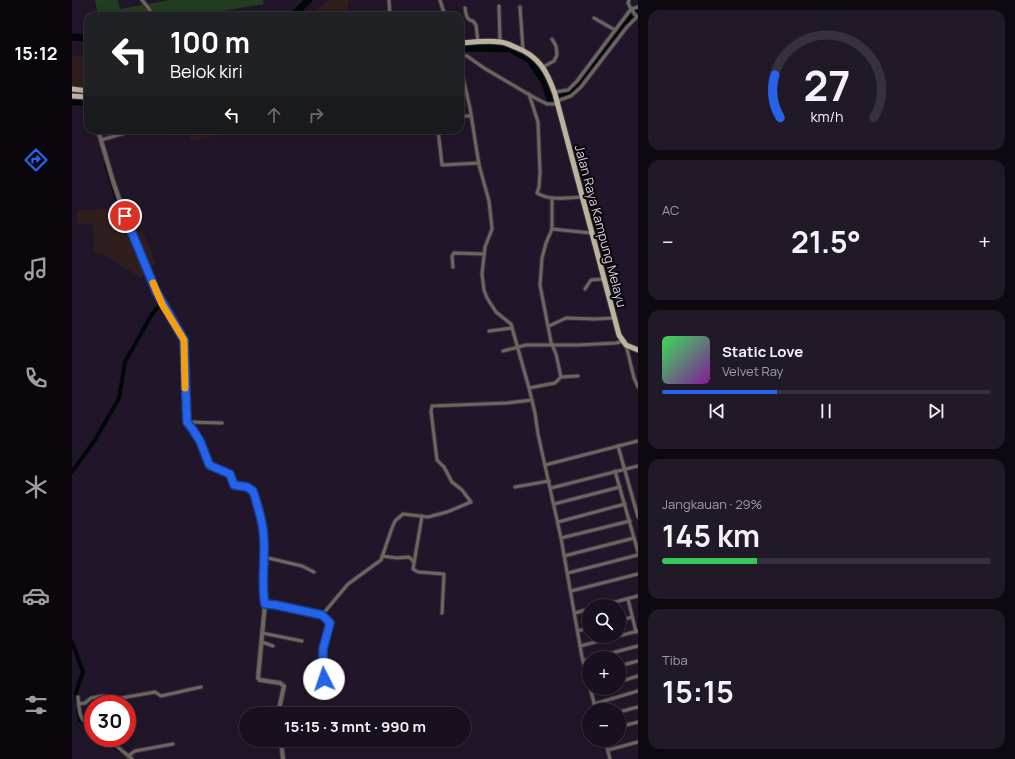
<!DOCTYPE html>
<html lang="id">
<head>
<meta charset="utf-8">
<style>
	body { margin:0; font-family:Manrope,sans-serif; background:#221928; color:#f1f3f6; height:100vh; display:flex; flex-direction:column; font-size:15px; white-space:nowrap }
	* { box-sizing:border-box; margin:0 }
	p { font-size:13px; color:#9f9da4 }
	.icon { flex:none; width:22px; height:22px; fill:none; stroke:currentColor; stroke-width:2; stroke-linecap:round; stroke-linejoin:round }
	.map { position:relative; flex:1; overflow:hidden }
	.drawer { display:flex; flex-direction:column; gap:10px; padding:10px; background:#0e0911; width:377px }
	.drawer>* { flex:none }
	.banner { position:absolute; left:12px; top:12px; width:380px; height:122px; border-radius:12px; box-shadow:0 2px 10px #0003,0 0 0 1px #37303d; background:#202124; color:#fff; overflow:hidden }
	.buttons { position:absolute; left:510px; top:599px; display:grid; gap:8px }
	.buttons a { display:grid; place-items:center; width:44px; height:44px; border-radius:50%; background:#19101f; box-shadow:0 2px 10px #0003,0 0 0 1px #37303d; font-size:20px }
	.speed { position:absolute; left:12px; top:695px; display:flex; gap:8px; font-size:20px; font-weight:700; text-align:center }
	.speed>* { display:grid; place-content:center; width:52px; height:52px; border-radius:50%; background:#19101f; box-shadow:0 2px 10px #0003,0 0 0 1px #37303d; line-height:1 }
	.speed .limit { border:6px solid #d22; background:#fff; color:#111 }
	.pin { position:absolute; display:grid; place-items:center; width:34px; height:34px; color:#fff; margin:-17px; border:2px solid #fff; border-radius:50%; box-shadow:0 1px 4px #0007 }
	.me { position:absolute; width:44px; margin:-22px; rotate:356deg; stroke-linejoin:round; filter:drop-shadow(0 0 3px #0008) }
	.turn { display:flex; align-items:center; gap:14px; height:84px; padding:0 20px; font-size:18px }
	.turn .icon { width:52px; height:52px; stroke-width:2.5 }
	.turn b { display:block; font-size:28px; line-height:34px }
	.lanes { display:flex; align-items:center; height:38px; padding:0 20px; background:#0003; justify-content:center; gap:20px; direction:ltr }
	.lanes .off { opacity:.35 }
	.big { font-size:30px; font-weight:700; line-height:1.1 }
	.drawer .card { flex:1; display:flex; flex-direction:column; justify-content:center; gap:6px; min-width:0; padding:0 14px; border-radius:12px; background:#221928 }
	.drawer .dial { align-items:center; gap:0 }
	.dial svg { height:104px; overflow:visible; fill:none; stroke:#37303d; stroke-width:7; stroke-linecap:round; text-anchor:middle }
	.dial text { fill:#f1f3f6; stroke:none }
	.song { display:flex; align-items:center; gap:12px }
	.cover { width:48px; height:48px; border-radius:6px; background:linear-gradient(135deg,hsl(130 70% 55%),hsl(290 70% 35%)) }
	.played { height:4px; border-radius:2px; background:linear-gradient(90deg,#2563eb 35%,#37303d 35%) }
	.keys { display:flex; justify-content:space-around; direction:ltr }
	.heat { display:flex; justify-content:space-between; align-items:center; font-size:22px; direction:ltr }
	.charge { height:6px; border-radius:3px; background:linear-gradient(90deg,#34c759 29%,#37303d 0) }
	.trip { position:absolute; left:167px; top:707px; width:232px; height:40px; border-radius:20px; background:#19101f; box-shadow:0 2px 10px #0003,0 0 0 1px #37303d; font-weight:700; line-height:40px; text-align:center }
	main { display:flex; flex:1; min-height:0 }
	.menu { display:flex; flex-direction:column; width:72px; justify-content:space-around; align-items:center; background:#0a060c; color:#9f9da4 }
	.menu .icon { width:28px; height:28px }
	.menu .active { color:#2563eb }
	.menu b { font-size:18px; color:#f1f3f6 }
	.map>svg:first-child { display:block }
	.industrial { fill:#301d1e }
	.green { fill:#223d1f }
	.lines { fill:none; stroke-linecap:round; stroke-linejoin:round }
	.canal { stroke:#00080a; stroke-width:4 }
	.river { stroke:#00080a; stroke-width:7 }
	.minor-casing { stroke:#3b3042; stroke-width:5 }
	.tertiary-casing { stroke:#3b3042; stroke-width:6 }
	.primary-casing { stroke:#3b3042; stroke-width:7 }
	.minor { stroke:#6a675c; stroke-width:3 }
	.tertiary { stroke:#6a675c; stroke-width:4 }
	.primary { stroke:#bbb49d; stroke-width:5 }
	.route-casing { stroke:#184099; stroke-width:10 }
	.route { stroke:#2563eb; stroke-width:7 }
	.slow { stroke:#f59e0b; stroke-width:7 }
	.labels { text-anchor:middle; dominant-baseline:central; stroke-width:4; stroke-linejoin:round; paint-order:stroke }
	.street-label { font-size:13px; fill:#d8d1dd; stroke:#09050c }
</style>
</head>
<body>
<main>
<nav class="menu">
<b>15:12</b>
<svg class="icon active" aria-label="directions" viewBox="0 0 24 24"><path d="M12 3l9 9-9 9-9-9zM9 14v-3h6M13 9l2 2-2 2"/></svg>
<svg class="icon" aria-label="music" viewBox="0 0 24 24"><path d="M9 18V5l10-2v13"/><circle cx="6" cy="18" r="3"/><circle cx="16" cy="16" r="3"/></svg>
<svg class="icon" aria-label="phone" viewBox="0 0 24 24"><path d="M5 4h4l2 5-3 2q2 4 5 5l2-3 5 2v4C11 20 4 13 5 4z"/></svg>
<svg class="icon" aria-label="climate" viewBox="0 0 24 24"><path d="M12 3v18M4 7l16 10M4 17L20 7"/></svg>
<svg class="icon" aria-label="car" viewBox="0 0 24 24"><path d="M5 17H2v-5l4-1 3-4h7l3 4 3 1v5h-3M9 17h6M6 11h13"/><circle cx="7" cy="17" r="2"/><circle cx="17" cy="17" r="2"/></svg>
<svg class="icon" aria-label="filters" viewBox="0 0 24 24"><path d="M4 7h16M4 17h16"/><circle cx="9" cy="7" r="2"/><circle cx="15" cy="17" r="2"/></svg>
</nav>
<div class="map">
<svg width="566" height="759" viewBox="0 0 566 759">
	<rect width="100%" height="100%" fill="#211629"/>
	<g class="industrial">
		<path d="M 257,0 L 278,0 L 276,3 L 276,16 L 238,16 Z"/>
		<path d="M 0,55 L 16,57 L 16,105 L 0,105 Z"/>
		<path d="M 116,130 L 148,130 L 150,135 L 119,141 Z"/>
		<path d="M 45,209 L 59,235 L 70,231 L 84,263 L 73,275 L 68,277 L 32,255 L 22,253 L 21,224 L 5,225 L 6,210 Z"/>
	</g>
	<path class="green" d="M 23,0 L 46,0 L 48,9 L 98,0 L 191,0 L 192,4 L 122,16 L 26,16 Z"/>
	<g class="lines">
		<g class="canal">
			<path d="M 34,165 L 51,218"/>
			<path d="M 0,472 L 23,440 L 47,398 L 53,362 L 80,314 L 88,305 L 60,241"/>
			<path d="M 0,642 L 11,672 L 4,692 L 5,700"/>
			<path d="M 6,711 L 8,720 L 21,731"/>
			<path d="M 31,738 L 47,750"/>
		</g>
		<g class="river">
			<path d="M 220,16 L 237,0"/>
			<path d="M 0,37 L 16,38"/>
			<path d="M 388,48 L 438,49 L 458,60 L 473,83 L 478,99 L 494,96 L 508,85 L 559,14 L 566,9"/>
			<path d="M 0,102 L 16,102"/>
		</g>
		<g class="minor-casing">
			<g id="minor">
				<path d="M 70,0 L 78,10"/>
				<path d="M 317,0 L 318,16"/>
				<path d="M 368,0 L 373,16"/>
				<path d="M 427,6 L 428,41"/>
				<path d="M 448,7 L 451,50"/>
				<path d="M 393,8 C 394,14 394,20 401,21 L 404,25 L 406,42"/>
				<path d="M 564,16 L 559,9 L 566,7"/>
				<path d="M 522,18 L 543,30"/>
				<path d="M 388,55 L 395,56 L 412,68 L 463,98 L 475,104 L 486,104"/>
				<path d="M 388,64 L 398,108 L 407,165 L 417,201 L 419,219 L 420,229 L 413,247 L 410,274 L 412,290 L 415,298 L 424,312 L 439,324 L 457,388 L 463,413 L 466,434 L 489,538 L 510,657 L 517,684"/>
				<path d="M 471,67 L 482,61 L 485,55 L 484,46 L 480,39"/>
				<path d="M 482,92 L 496,90 L 505,81 L 559,9 L 556,3 L 557,0"/>
				<path d="M 457,94 L 466,122 L 468,172 L 467,187 L 465,193 C 478,201 495,198 510,197"/>
				<path d="M 485,101 L 499,96 L 509,87 L 555,27 L 566,16"/>
				<path d="M 388,116 L 399,116"/>
				<path d="M 103,130 L 104,133"/>
				<path d="M 366,130 L 370,165 L 407,163"/>
				<path d="M 29,140 L 60,131"/>
				<path d="M 480,198 L 480,229 L 474,243 L 470,258 L 468,285 L 479,342 L 484,354 L 489,377 L 506,376"/>
				<path d="M 480,229 L 519,233"/>
				<path d="M 381,267 L 380,256 L 382,253 L 412,254"/>
				<path d="M 513,289 L 519,280 L 531,279"/>
				<path d="M 477,326 L 494,318 L 522,319 L 542,318"/>
				<path d="M 417,331 L 440,328"/>
				<path d="M 554,345 L 562,378 L 566,387"/>
				<path d="M 431,351 L 454,345 L 506,345 L 544,343 L 551,341"/>
				<path d="M 457,388 L 483,383 L 489,377"/>
				<path d="M 115,422 L 150,423"/>
				<path d="M 546,446 L 566,517"/>
				<path d="M 473,465 L 566,441"/>
				<path d="M 543,471 L 566,552"/>
				<path d="M 443,487 L 477,481"/>
				<path d="M 479,488 L 566,466"/>
				<path d="M 482,504 L 548,487"/>
				<path d="M 350,516 L 341,569 L 346,572 L 372,574 L 370,613"/>
				<path d="M 486,522 L 553,504"/>
				<path d="M 489,538 L 558,521"/>
				<path d="M 310,556 L 325,558 L 337,557 L 342,562"/>
				<path d="M 492,556 L 562,538"/>
				<path d="M 192,557 L 230,566 L 242,572"/>
				<path d="M 496,573 L 566,555"/>
				<path d="M 499,591 L 566,574"/>
				<path d="M 556,599 L 564,632"/>
				<path d="M 193,604 L 204,605 L 250,615 L 276,584 L 309,560 L 320,528 L 323,521 L 331,514 L 356,517 L 375,512 L 399,502 L 390,490 L 380,482 L 372,467 L 365,460 L 359,411 L 360,406 L 435,403 L 460,400"/>
				<path d="M 528,606 L 566,596"/>
				<path d="M 503,613 L 517,609"/>
				<path d="M 250,615 L 258,623 L 251,649 L 251,673 L 252,679"/>
				<path d="M 547,621 L 560,617"/>
				<path d="M 505,631 L 517,628"/>
				<path d="M 190,633 L 230,641"/>
				<path d="M 190,642 L 201,646"/>
				<path d="M 508,646 L 566,631"/>
				<path d="M 521,658 L 566,646"/>
				<path d="M 511,661 L 517,659"/>
				<path d="M 547,666 L 566,661"/>
				<path d="M 547,682 L 566,676"/>
				<path d="M 518,688 L 524,710"/>
				<path d="M 6,697 C 8,714 6,718 21,729"/>
				<path d="M 7,704 L 13,703 L 19,698 L 30,696 L 49,698 L 83,692 L 89,696 L 129,687"/>
				<path d="M 522,704 L 566,691"/>
				<path d="M 206,712 L 227,712 L 235,710"/>
				<path d="M 547,712 L 566,707"/>
				<path d="M 547,727 L 566,722"/>
				<path d="M 35,738 L 60,759"/>
				<path d="M 533,740 L 538,759"/>
				<path d="M 536,750 L 566,742"/>
				<path d="M 56,756 L 63,751 L 101,744"/>
			</g>
		</g>
		<g class="tertiary-casing">
			<g id="tertiary">
				<path d="M 26,130 L 41,181 L 57,228 L 90,304 L 112,341 L 115,422 L 121,430 L 128,441 L 137,464 L 139,466 L 158,474 L 162,485 L 175,487 L 181,491 L 191,531 L 192,543 L 190,588 L 193,604 L 186,678 L 188,680 L 208,683 L 212,686 L 206,714"/>
				<path d="M 209,740 L 211,759"/>
			</g>
		</g>
		<g class="primary-casing">
			<g id="primary">
				<path d="M 388,43 C 401,42 416,40 428,42 C 433,42 438,45 443,47 C 467,56 475,71 483,94 L 547,335 L 554,345 L 566,350"/>
				<path d="M 0,89 L 16,91"/>
				<path d="M 0,96 L 16,97"/>
			</g>
		</g>
		<use href="#minor" class="minor"/>
		<use href="#tertiary" class="tertiary"/>
		<use href="#primary" class="primary"/>
	</g>
	<g class="lines">
		<g class="route-casing">
			<path id="route" d="M 53,216 L 84,291 L 112,340 L 115,422 L 121,430 L 128,441 L 137,464 L 139,466 L 158,474 L 162,485 L 175,487 L 181,491 C 186,507 192,525 192,543 C 193,563 189,584 193,604 L 204,605 L 250,615 L 258,623 L 251,649 L 251,673 L 252,679"/>
		</g>
		<use href="#route" class="route"/>
		<path class="slow" d="M 81,283 L 90,304 L 112,340 L 113,388"/>
	</g>
	<g class="labels">
		<g class="street-label">
			<text transform="translate(529 226) rotate(75)">Jalan Raya Kampung Melayu</text>
		</g>
	</g>
</svg>
<div class="buttons">
<a><svg class="icon" aria-label="search" viewBox="0 0 24 24"><circle cx="10" cy="10" r="6"/><path d="M15 15l6 6"/></svg></a>
<a>+</a>
<a>−</a>
</div>
<div class="speed"><div class="limit">30</div></div>
<div class="pin" style="left:53px;top:216px;background:#d93025"><svg class="icon" aria-label="arrive" viewBox="0 0 24 24"><path d="M6 21V4h12l-3 4 3 4H6"/></svg></div>
<svg class="me" style="left:252px;top:679px" viewBox="-20 -20 40 40"><circle r="19" fill="#fff"/><path d="M0-13L10 11 0 6-10 11z" fill="#2563eb"/></svg>
<div class="trip">15:15 · 3 mnt · 990 m</div>
<div class="banner">
<div class="turn"><svg class="icon" aria-label="left" viewBox="0 0 24 24"><path d="M17 20v-9H6M10 6l-5 5 5 5"/></svg><div><b>100 m</b>Belok kiri</div></div>
<div class="lanes"><svg class="icon" aria-label="left" viewBox="0 0 24 24"><path d="M17 20v-9H6M10 6l-5 5 5 5"/></svg><svg class="icon off" aria-label="ahead" viewBox="0 0 24 24"><path d="M12 20V5M6 11l6-6 6 6"/></svg><svg class="icon off" aria-label="right" viewBox="0 0 24 24"><path d="M7 20v-9h11M14 6l5 5-5 5"/></svg></div>
</div>
</div>
<section class="drawer">
<div class="card dial"><svg viewBox="0 0 100 80">
<path d="M14 69A42 42 0 1 1 86 69"/>
<path d="M14 69A42 42 0 0 1 10 36" stroke="#2563eb"/>
<text x="50" y="56" font-size="32" font-weight="700">27</text>
<text x="50" y="72" font-size="11">km/h</text>
</svg></div>
<div class="card"><p>AC</p>
<div class="heat"><a>−</a><b class="big">21.5°</b><a>+</a></div>
</div>
<div class="card">
<div class="song"><i class="cover"></i><div><b>Static Love</b><p>Velvet Ray</p></div></div>
<div class="played"></div>
<div class="keys"><svg class="icon" aria-label="previous" viewBox="0 0 24 24"><path d="M18 5L8 12l10 7zM5 5v14"/></svg><svg class="icon" aria-label="pause" viewBox="0 0 24 24"><path d="M8 5v14M16 5v14"/></svg><svg class="icon" aria-label="next" viewBox="0 0 24 24"><path d="M6 5l10 7-10 7zM19 5v14"/></svg></div>
</div>
<div class="card"><p>Jangkauan · 29%</p><b class="big">145 km</b><div class="charge"></div></div>
<div class="card"><p>Tiba</p><b class="big">15:15</b></div>
</section>
</main>
</body>
</html>
